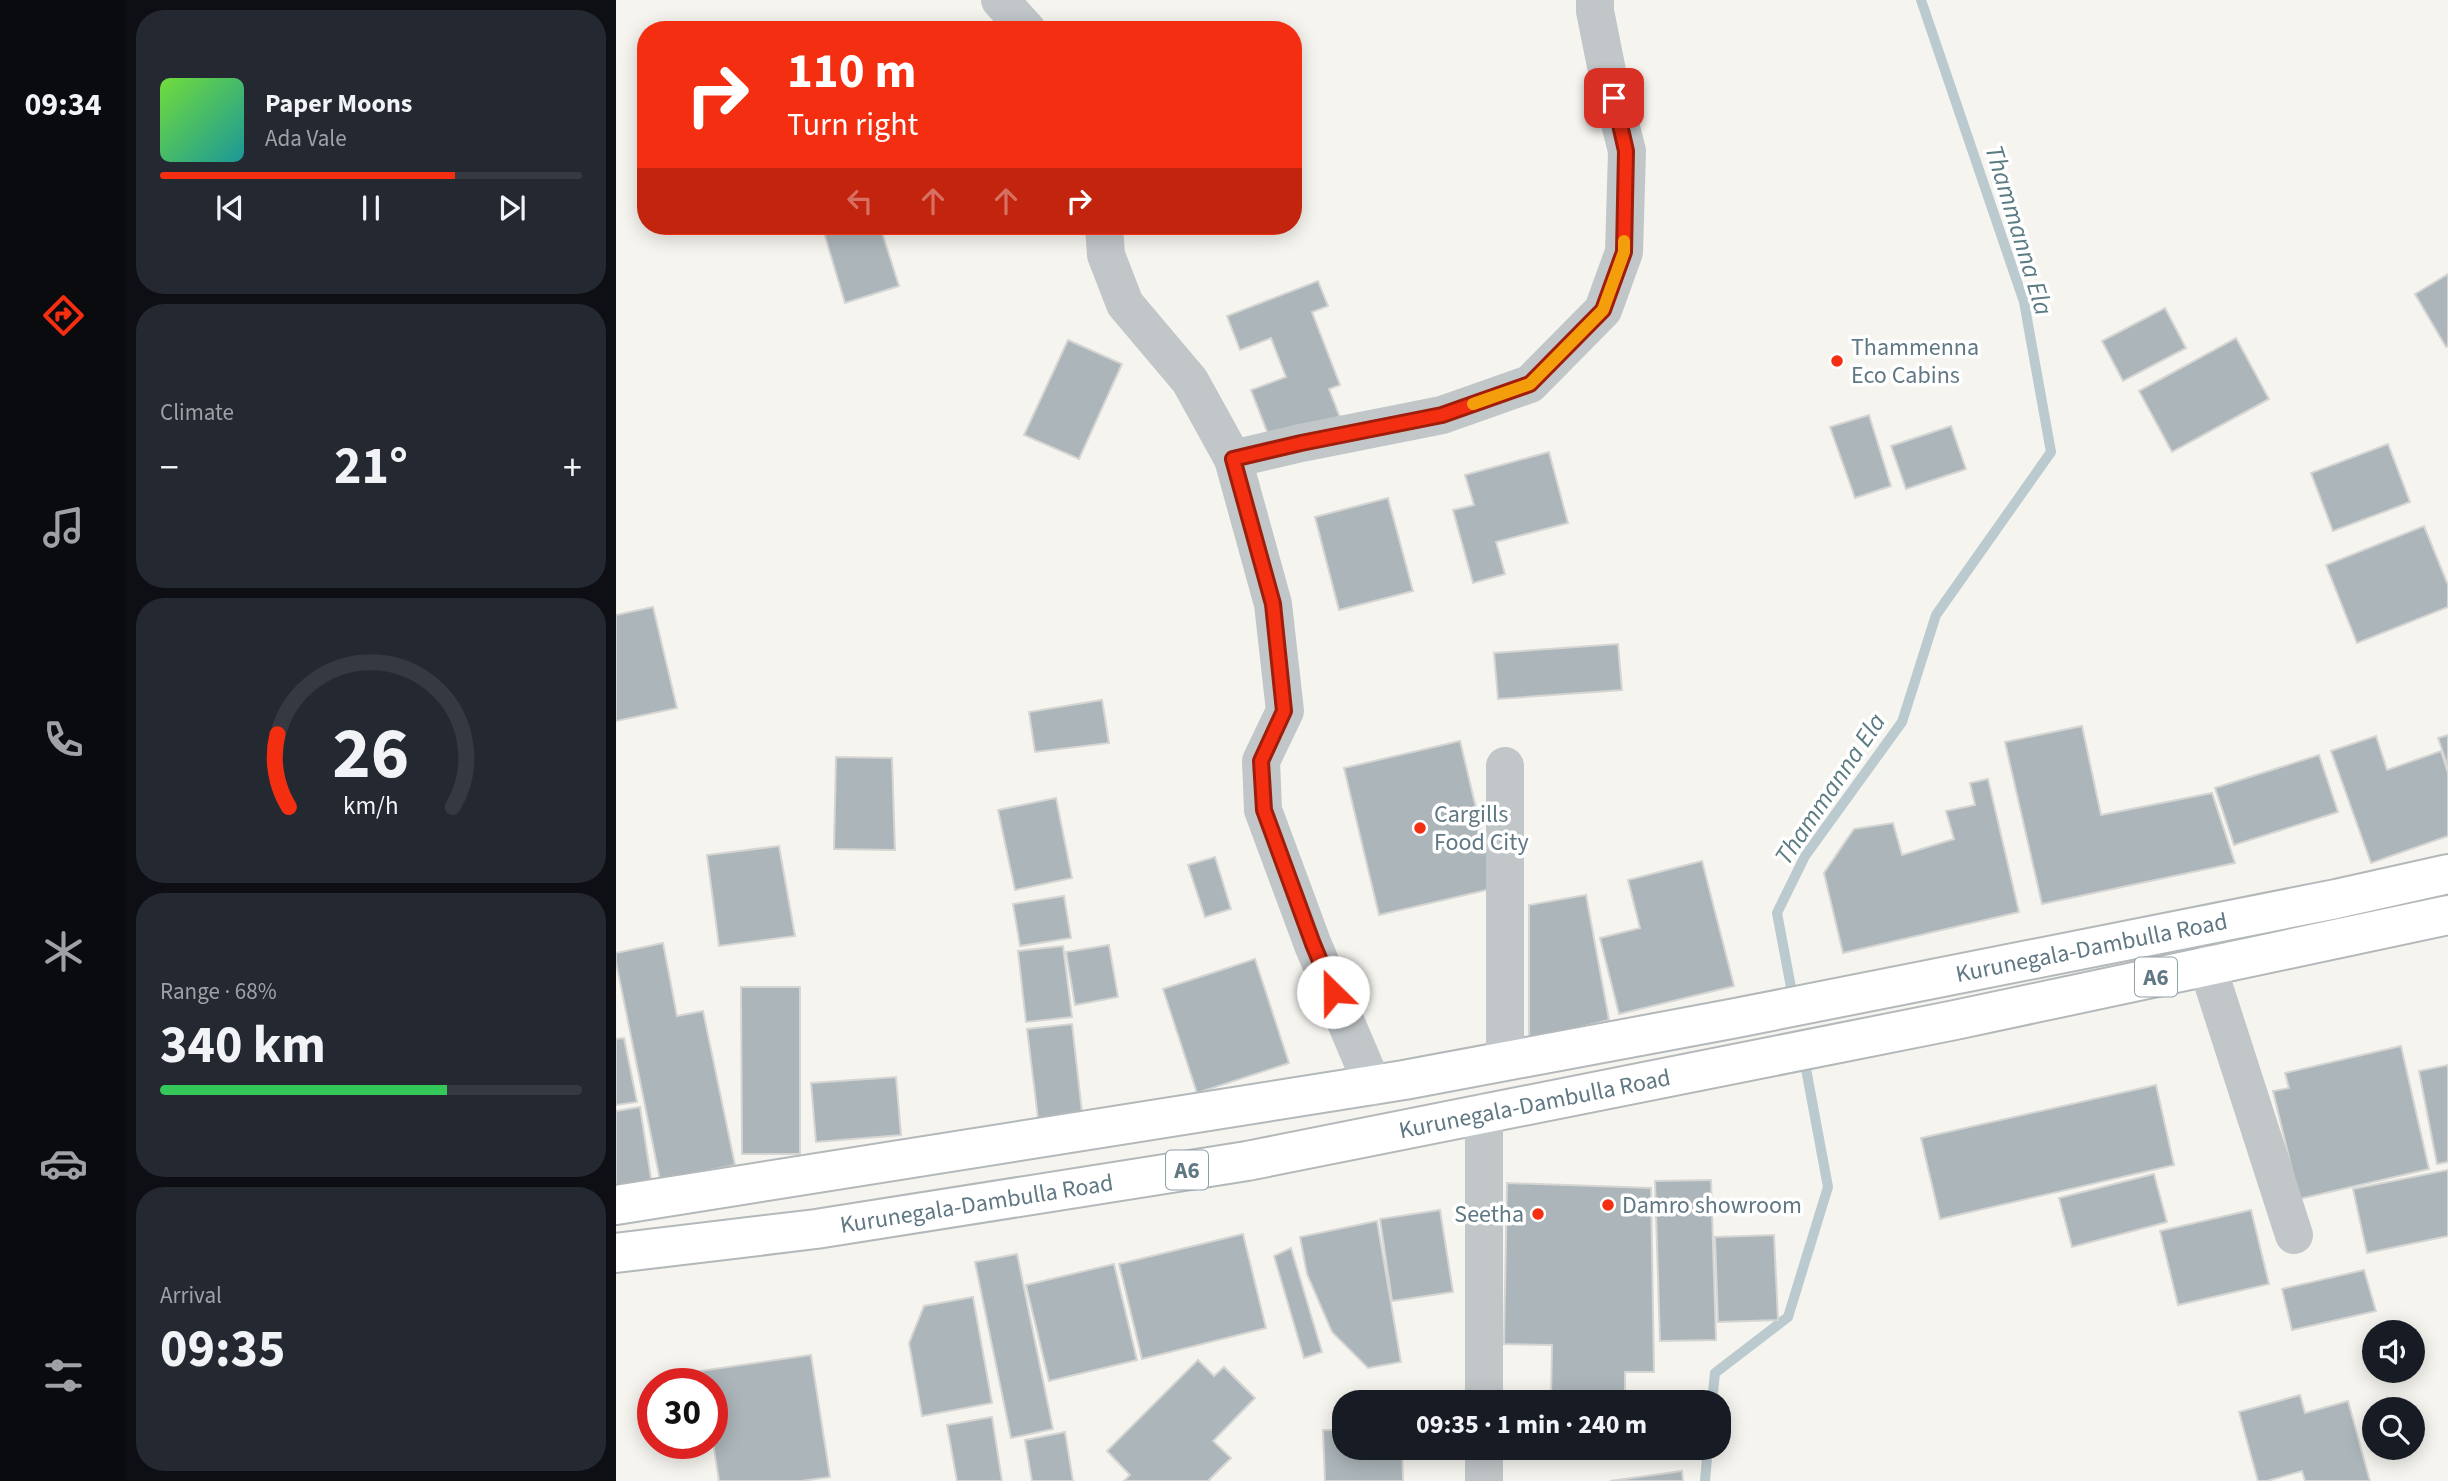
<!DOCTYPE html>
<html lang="en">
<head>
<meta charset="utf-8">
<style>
	body { margin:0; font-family:"Source Sans 3",sans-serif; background:#242831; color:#f1f3f6; height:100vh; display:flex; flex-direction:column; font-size:26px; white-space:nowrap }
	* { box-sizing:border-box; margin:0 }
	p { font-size:23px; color:#9ea1a6 }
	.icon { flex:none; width:38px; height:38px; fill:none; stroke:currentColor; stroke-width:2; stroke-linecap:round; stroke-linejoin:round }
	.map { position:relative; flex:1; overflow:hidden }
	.sheet { display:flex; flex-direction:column; gap:10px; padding:10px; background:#0d0f14; width:490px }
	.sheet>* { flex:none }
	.hud { position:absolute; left:21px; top:21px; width:665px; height:214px; border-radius:28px; box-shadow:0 4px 18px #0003; background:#f32e11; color:#fff; overflow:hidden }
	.buttons { position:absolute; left:1746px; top:1320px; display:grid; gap:14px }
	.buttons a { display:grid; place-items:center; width:63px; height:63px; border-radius:50%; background:#171b24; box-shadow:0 4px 18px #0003; font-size:35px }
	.speed { position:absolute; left:21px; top:1368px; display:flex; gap:14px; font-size:35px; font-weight:700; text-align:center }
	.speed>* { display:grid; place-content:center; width:91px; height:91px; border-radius:50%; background:#171b24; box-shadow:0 4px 18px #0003; line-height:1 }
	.speed .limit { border:10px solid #d22; background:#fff; color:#111 }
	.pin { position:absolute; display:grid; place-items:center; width:60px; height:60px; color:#fff; margin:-30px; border-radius:14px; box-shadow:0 4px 10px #0006 }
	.me { position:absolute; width:77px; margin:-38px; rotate:337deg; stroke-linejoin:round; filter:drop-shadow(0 0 5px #0008) }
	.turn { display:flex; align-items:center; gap:24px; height:147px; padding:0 35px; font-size:32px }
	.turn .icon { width:91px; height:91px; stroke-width:2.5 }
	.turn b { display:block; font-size:49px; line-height:60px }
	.lanes { display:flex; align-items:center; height:66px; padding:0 35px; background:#0003; justify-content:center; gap:35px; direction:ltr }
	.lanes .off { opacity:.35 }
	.big { font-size:52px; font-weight:700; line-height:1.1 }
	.sheet .card { flex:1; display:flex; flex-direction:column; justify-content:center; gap:10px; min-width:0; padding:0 24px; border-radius:28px; background:#242831 }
	.sheet .dial { align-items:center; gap:0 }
	.dial svg { height:182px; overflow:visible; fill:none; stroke:#363941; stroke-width:7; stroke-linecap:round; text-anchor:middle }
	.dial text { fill:#f1f3f6; stroke:none }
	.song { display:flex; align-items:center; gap:21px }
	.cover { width:84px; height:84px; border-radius:10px; background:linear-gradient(135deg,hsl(100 70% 55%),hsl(180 70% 35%)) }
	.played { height:7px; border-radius:4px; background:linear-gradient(90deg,#f32e11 70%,#363941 70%) }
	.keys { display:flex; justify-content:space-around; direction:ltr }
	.heat { display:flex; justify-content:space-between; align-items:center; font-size:38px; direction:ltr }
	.charge { height:10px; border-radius:5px; background:linear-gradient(90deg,#34c759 68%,#363941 0) }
	.trip { position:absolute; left:716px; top:1390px; width:399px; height:70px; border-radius:28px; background:#171b24; box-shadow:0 4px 18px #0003; font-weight:700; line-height:70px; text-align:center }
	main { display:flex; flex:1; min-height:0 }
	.tabs { display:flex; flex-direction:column; width:126px; justify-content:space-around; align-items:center; background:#090b0e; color:#9ea1a6 }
	.tabs .icon { width:49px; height:49px }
	.tabs .current { color:#f32e11 }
	.tabs b { font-size:32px; color:#f1f3f6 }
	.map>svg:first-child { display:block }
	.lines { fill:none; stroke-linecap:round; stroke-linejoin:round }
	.stream { stroke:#bbcace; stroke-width:10 }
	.building { fill:#acb5b9; stroke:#d5d5d3; stroke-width:2 }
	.highway-casing { stroke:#b3b8ba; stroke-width:42 }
	.minor { stroke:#c1c6c9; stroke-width:38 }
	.highway { stroke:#fff; stroke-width:38 }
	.route-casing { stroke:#9e1e0b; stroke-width:18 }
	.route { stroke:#f32e11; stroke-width:12 }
	.slow { stroke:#f59e0b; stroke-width:12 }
	.poi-dot { fill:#f32e11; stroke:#fff; stroke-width:2.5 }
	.labels { text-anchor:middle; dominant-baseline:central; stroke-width:7; stroke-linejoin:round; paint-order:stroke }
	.shield { fill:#fff; stroke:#90a0a9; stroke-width:2 }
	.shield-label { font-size:23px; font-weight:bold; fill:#607884 }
	.poi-label { font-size:24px; fill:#607884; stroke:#fff; text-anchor:start }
	.street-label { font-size:24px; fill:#607884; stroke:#fff }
	.water-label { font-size:26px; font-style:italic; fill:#5b7b82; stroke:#fff }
</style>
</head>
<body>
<main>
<nav class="tabs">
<b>09:34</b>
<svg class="icon current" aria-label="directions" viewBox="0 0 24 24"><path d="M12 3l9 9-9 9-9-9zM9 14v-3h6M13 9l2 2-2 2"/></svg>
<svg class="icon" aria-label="music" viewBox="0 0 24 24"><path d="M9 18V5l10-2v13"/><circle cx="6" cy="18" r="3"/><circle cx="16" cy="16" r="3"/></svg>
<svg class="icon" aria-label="phone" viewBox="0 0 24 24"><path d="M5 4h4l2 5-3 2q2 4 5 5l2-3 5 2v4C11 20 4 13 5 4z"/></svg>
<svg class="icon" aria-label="climate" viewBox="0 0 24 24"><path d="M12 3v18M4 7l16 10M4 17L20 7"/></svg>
<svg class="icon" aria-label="car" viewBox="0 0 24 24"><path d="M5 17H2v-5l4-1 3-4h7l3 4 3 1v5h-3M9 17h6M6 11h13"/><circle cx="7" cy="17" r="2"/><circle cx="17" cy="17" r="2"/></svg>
<svg class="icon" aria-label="filters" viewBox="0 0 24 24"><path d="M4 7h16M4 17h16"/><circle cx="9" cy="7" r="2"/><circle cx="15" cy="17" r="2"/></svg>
</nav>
<section class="sheet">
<div class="card">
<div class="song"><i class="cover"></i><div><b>Paper Moons</b><p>Ada Vale</p></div></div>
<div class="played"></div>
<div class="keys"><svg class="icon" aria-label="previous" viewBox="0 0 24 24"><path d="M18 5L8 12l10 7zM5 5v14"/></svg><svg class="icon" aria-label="pause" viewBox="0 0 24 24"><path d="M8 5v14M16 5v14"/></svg><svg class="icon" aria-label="next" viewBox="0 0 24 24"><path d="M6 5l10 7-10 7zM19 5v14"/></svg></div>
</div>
<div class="card"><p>Climate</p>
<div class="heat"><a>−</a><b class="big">21°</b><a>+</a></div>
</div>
<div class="card dial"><svg viewBox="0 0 100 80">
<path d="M14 69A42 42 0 1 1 86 69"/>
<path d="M14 69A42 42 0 0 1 9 37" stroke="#f32e11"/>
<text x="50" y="56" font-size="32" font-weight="700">26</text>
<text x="50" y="72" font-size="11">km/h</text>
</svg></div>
<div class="card"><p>Range · 68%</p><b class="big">340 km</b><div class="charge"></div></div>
<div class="card"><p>Arrival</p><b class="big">09:35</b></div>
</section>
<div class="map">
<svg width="1832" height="1481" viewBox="0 0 1832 1481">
	<rect width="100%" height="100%" fill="#f5f4ef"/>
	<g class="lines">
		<g class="stream">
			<path d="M 1177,998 L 1161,913 L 1189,856 L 1286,722 L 1320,615 L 1435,452 L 1408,302 L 1305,0"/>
			<path d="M 1096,1402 L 1099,1373 L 1172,1317 L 1212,1187 L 1188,1058"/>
			<path d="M 1089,1481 L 1092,1447"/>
		</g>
	</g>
	<g class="building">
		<path d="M 206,226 L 264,226 L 283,286 L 229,303 Z"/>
		<path d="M 1832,274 L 1832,346 L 1830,347 L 1799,294 Z"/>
		<path d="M 702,281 L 712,306 L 696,312 L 724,385 L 713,389 L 725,420 L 657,447 L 635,390 L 670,377 L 655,338 L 624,350 L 611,316 Z"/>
		<path d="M 1549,308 L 1570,348 L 1507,381 L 1486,341 Z"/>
		<path d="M 1620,338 L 1653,399 L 1556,452 L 1523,391 Z"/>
		<path d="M 452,340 L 506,364 L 463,459 L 408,435 Z"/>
		<path d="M 1253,415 L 1275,486 L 1239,498 L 1214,427 Z"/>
		<path d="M 1335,426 L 1350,469 L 1290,489 L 1275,446 Z"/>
		<path d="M 1772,444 L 1794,502 L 1717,531 L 1695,473 Z"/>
		<path d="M 933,452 L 952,523 L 880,542 L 889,574 L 857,583 L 837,510 L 858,505 L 849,475 Z"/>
		<path d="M 772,498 L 797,591 L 723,610 L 699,517 Z"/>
		<path d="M 1808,526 L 1832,585 L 1832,607 L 1741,643 L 1710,565 Z"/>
		<path d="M 37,607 L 61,708 L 0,721 L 0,615 Z"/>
		<path d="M 1002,644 L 1006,690 L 882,699 L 878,653 Z"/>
		<path d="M 486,700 L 493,743 L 419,752 L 413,712 Z"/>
		<path d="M 1466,726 L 1485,815 L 1596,793 L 1619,863 L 1426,904 L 1389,742 Z"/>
		<path d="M 1832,735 L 1832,767 L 1822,738 Z"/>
		<path d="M 1760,736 L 1771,770 L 1825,751 L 1832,773 L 1832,836 L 1755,863 L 1715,751 Z"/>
		<path d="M 844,741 L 879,888 L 763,915 L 728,768 Z"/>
		<path d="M 1703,755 L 1722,812 L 1618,845 L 1599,788 Z"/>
		<path d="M 220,757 L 276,758 L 279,850 L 218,849 Z"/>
		<path d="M 1372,779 L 1403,912 L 1227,953 L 1208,873 L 1238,829 L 1277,823 L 1286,855 L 1338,839 L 1330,811 L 1359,805 L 1354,783 Z"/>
		<path d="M 440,798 L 456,878 L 399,890 L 382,810 Z"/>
		<path d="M 163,846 L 179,936 L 103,946 L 91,855 Z"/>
		<path d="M 599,857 L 615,909 L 589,917 L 572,865 Z"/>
		<path d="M 1086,861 L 1118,986 L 1003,1014 L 984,938 L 1024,928 L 1012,880 Z"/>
		<path d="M 970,895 L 993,1020 L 913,1040 L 913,905 Z"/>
		<path d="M 448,896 L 455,938 L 404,946 L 397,904 Z"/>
		<path d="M 47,943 L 61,1016 L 87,1011 L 119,1165 L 44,1180 L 0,962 L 0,953 Z"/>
		<path d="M 493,945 L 502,997 L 459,1005 L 450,952 Z"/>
		<path d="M 447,946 L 456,1017 L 410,1022 L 402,951 Z"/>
		<path d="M 639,959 L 673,1063 L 581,1093 L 547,989 Z"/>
		<path d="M 125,987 L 184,987 L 184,1154 L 126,1154 Z"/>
		<path d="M 456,1024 L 467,1121 L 423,1126 L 411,1029 Z"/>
		<path d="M 8,1038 L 21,1102 L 0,1105 L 0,1039 Z"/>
		<path d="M 1785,1046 L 1813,1169 L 1683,1199 L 1657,1091 L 1673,1088 L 1669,1073 Z"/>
		<path d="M 1832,1065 L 1832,1162 L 1821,1164 L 1803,1071 Z"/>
		<path d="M 280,1077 L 285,1135 L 200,1142 L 195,1083 Z"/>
		<path d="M 1540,1085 L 1558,1165 L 1324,1219 L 1305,1138 Z"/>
		<path d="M 24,1107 L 36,1185 L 0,1190 L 0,1111 Z"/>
		<path d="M 1832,1170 L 1832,1236 L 1751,1253 L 1737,1189 Z"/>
		<path d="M 1538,1174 L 1551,1222 L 1456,1247 L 1443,1198 Z"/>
		<path d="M 1095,1180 L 1100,1340 L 1044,1341 L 1039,1181 Z"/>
		<path d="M 891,1183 L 1035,1188 L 1038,1372 L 1009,1372 L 1009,1402 L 935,1402 L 936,1345 L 888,1344 Z"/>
		<path d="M 824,1210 L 837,1292 L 776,1301 L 764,1219 Z"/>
		<path d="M 1635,1210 L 1653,1284 L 1562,1305 L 1544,1231 Z"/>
		<path d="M 761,1221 L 785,1362 L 752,1368 L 716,1332 L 691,1274 L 684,1237 Z"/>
		<path d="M 627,1234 L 650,1328 L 526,1359 L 503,1264 Z"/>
		<path d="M 1158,1235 L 1162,1320 L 1102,1322 L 1099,1237 Z"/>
		<path d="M 675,1248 L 706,1352 L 688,1358 L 658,1256 Z"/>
		<path d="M 401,1254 L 437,1429 L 395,1438 L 359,1262 Z"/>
		<path d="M 498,1264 L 521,1360 L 433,1381 L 410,1285 Z"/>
		<path d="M 1748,1270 L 1760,1311 L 1676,1330 L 1666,1289 Z"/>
		<path d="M 357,1297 L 376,1403 L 306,1416 L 293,1343 L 308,1306 Z"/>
		<path d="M 195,1355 L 214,1477 L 185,1481 L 103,1481 L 96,1436 L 96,1384 L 63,1384 L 63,1374 Z"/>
		<path d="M 582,1360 L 598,1376 L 608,1367 L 639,1398 L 597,1441 L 615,1458 L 592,1481 L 508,1481 L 514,1475 L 491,1451 Z"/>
		<path d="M 1684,1395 L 1689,1413 L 1732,1401 L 1754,1481 L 1689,1481 L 1686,1471 L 1651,1481 L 1642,1481 L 1623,1412 Z"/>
		<path d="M 376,1417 L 386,1481 L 341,1481 L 331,1425 Z"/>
		<path d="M 707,1430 L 728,1430 L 728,1447 L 786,1447 L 787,1481 L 709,1481 Z"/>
		<path d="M 449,1432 L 457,1481 L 416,1481 L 409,1440 Z"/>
		<path d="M 1066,1471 L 1067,1481 L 994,1481 Z"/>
	</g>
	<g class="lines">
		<g class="highway-casing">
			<g id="highway">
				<path id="s1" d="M 0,1205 L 788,1080 L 1120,1018 L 1720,899 L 1832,874"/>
				<path id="s2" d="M 0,1253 L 200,1229 L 631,1161 L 1339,1020 L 1832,915"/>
			</g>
		</g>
		<g class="minor">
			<path d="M 384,0 L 411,30"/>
			<path d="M 488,226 L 490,255 L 509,304 L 574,381 L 617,459 L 657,604 L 669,711 L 645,761 L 647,810 L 697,945 L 757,1086"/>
			<path d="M 617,459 L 685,443 L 826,415 L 914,384 L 987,310 L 1008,252 L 1011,151 L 991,71 L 979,11 L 979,0"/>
			<path d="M 1591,965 L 1678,1235"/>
			<path d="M 889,1061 L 889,766"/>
			<path d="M 868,1402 L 868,1113"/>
			<path d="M 868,1481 L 868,1447"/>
		</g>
		<use href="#highway" class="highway"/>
	</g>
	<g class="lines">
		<g class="route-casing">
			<path id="route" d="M 717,992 L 697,944 L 648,810 L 645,761 L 668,711 L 657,604 L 617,459 L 685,443 L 826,415 L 914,384 L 987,310 L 1008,252 L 1010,151 L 998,98"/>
		</g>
		<use href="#route" class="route"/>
		<path class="slow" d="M 857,404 L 914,384 L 987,310 L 1008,252 L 1008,241"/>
	</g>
	<g class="poi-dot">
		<circle cx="1221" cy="361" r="7"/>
		<circle cx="804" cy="828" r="7"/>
		<circle cx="992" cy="1205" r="7"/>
		<circle cx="922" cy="1214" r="7"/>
	</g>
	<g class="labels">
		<g class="shield">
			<rect x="1519" y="957.5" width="42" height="39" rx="5"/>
			<rect x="550" y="1150.5" width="42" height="39" rx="5"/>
		</g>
		<g class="shield-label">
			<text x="1540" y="977">A6</text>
			<text x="571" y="1170">A6</text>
		</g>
		<g class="poi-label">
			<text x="1235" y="347">Thammenna<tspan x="1235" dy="28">Eco Cabins</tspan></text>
			<text x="818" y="814">Cargills<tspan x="818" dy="28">Food City</tspan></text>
			<text x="1006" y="1205">Damro showroom</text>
			<text x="908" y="1214" text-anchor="end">Seetha</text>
		</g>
		<g class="street-label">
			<text stroke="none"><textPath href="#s1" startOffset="1498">Kurunegala-Dambulla Road</textPath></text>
			<text stroke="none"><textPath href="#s2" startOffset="931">Kurunegala-Dambulla Road</textPath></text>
			<text stroke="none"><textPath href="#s2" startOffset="364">Kurunegala-Dambulla Road</textPath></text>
		</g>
		<g class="water-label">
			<text transform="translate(1403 230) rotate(73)">Thammanna Ela</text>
			<text transform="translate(1214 789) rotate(-56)">Thammanna Ela</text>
		</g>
	</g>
</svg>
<div class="buttons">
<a><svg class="icon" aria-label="sound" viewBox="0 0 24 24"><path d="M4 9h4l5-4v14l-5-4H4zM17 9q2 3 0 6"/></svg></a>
<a><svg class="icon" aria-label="search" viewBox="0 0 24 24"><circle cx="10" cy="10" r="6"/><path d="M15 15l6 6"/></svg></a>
</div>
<div class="speed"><div class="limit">30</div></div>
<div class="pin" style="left:998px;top:98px;background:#d93025"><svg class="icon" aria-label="arrive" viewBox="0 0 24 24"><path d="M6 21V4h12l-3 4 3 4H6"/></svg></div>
<svg class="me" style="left:717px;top:992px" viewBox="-20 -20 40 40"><circle r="19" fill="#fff"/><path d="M0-13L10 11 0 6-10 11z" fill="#f32e11"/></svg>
<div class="trip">09:35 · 1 min · 240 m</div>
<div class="hud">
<div class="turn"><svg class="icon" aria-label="right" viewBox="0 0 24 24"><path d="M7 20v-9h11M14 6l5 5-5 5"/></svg><div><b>110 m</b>Turn right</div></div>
<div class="lanes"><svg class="icon off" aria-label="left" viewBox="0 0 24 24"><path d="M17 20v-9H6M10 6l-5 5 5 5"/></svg><svg class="icon off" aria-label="ahead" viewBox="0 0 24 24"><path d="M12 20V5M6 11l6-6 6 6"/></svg><svg class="icon off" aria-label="ahead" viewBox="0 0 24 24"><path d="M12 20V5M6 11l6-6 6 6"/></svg><svg class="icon" aria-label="right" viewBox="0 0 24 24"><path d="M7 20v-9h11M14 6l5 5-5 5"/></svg></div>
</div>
</div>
</main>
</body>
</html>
